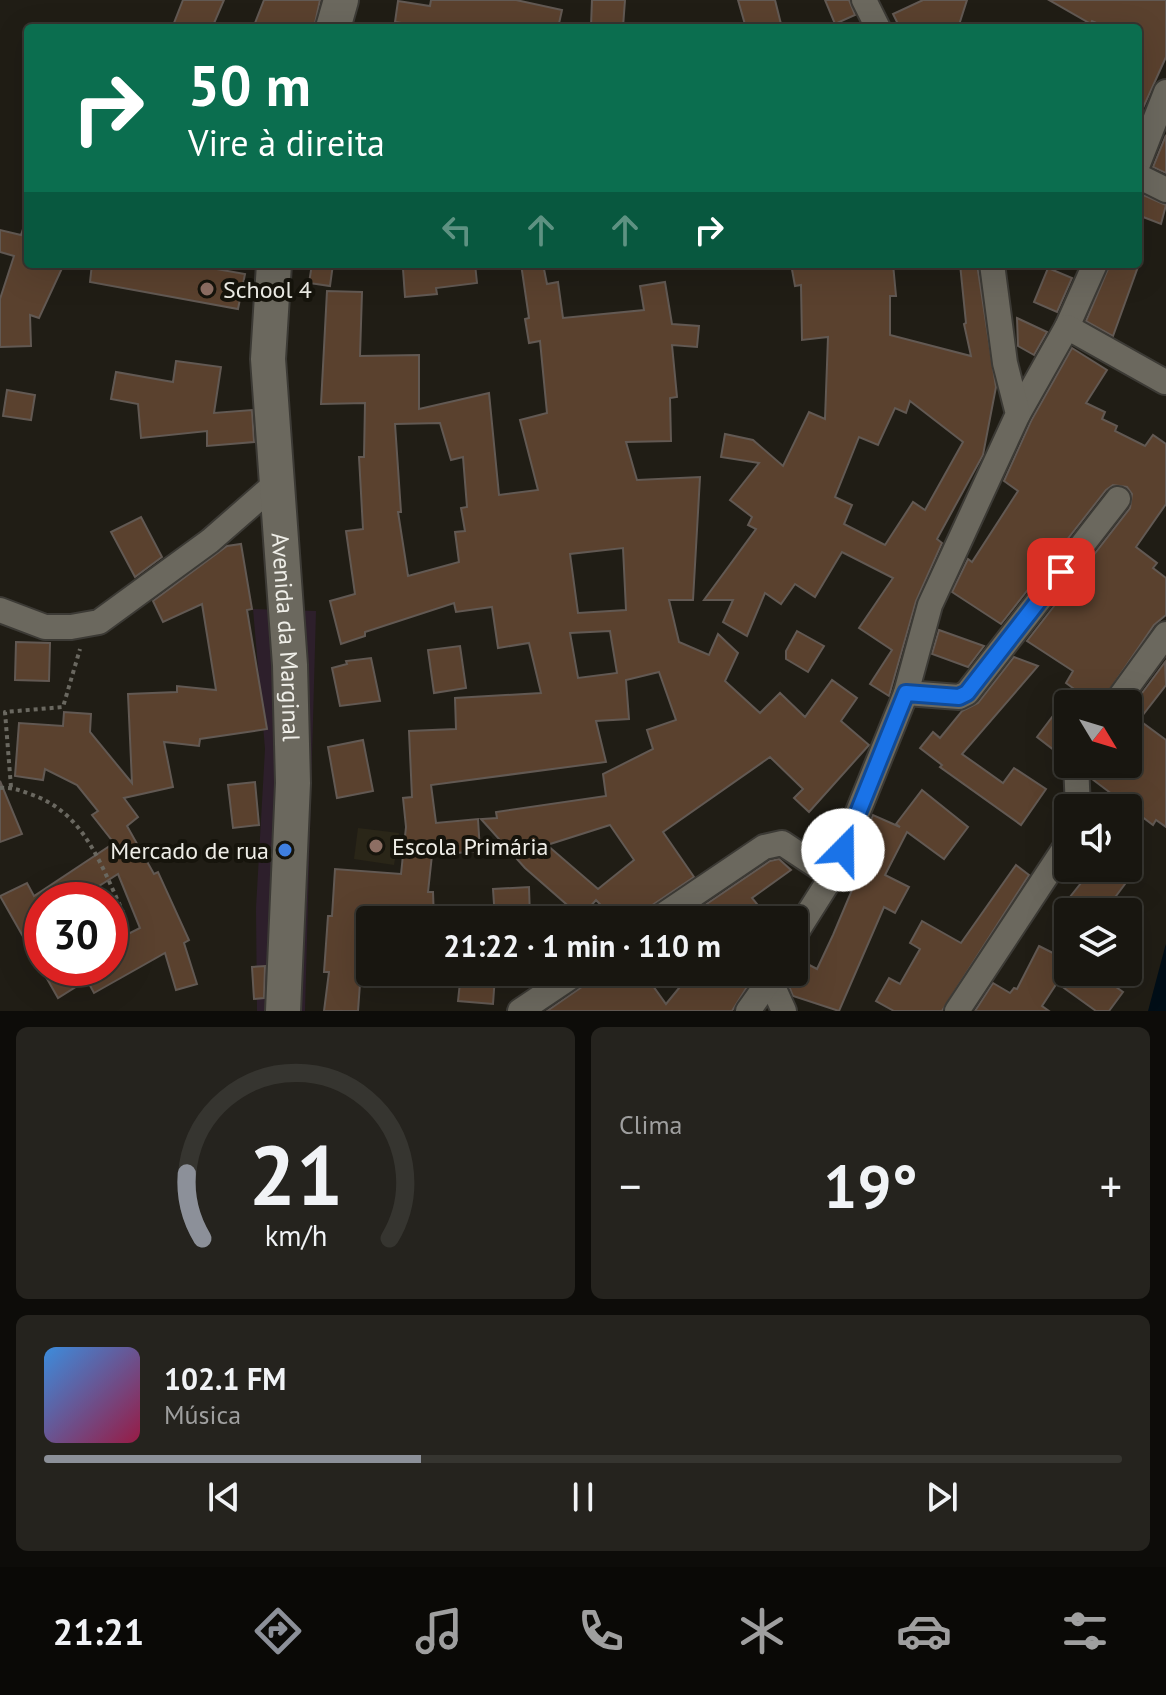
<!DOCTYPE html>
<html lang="pt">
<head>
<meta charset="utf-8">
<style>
	body { margin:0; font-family:"PT Sans",sans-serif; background:#25231e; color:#f1f3f6; height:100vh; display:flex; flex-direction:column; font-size:30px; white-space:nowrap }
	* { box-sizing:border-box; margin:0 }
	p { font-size:26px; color:#9f9f9f }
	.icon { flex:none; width:44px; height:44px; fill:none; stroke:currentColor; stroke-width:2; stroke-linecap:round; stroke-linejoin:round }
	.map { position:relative; height:1011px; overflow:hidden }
	.panel { display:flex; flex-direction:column; gap:16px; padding:16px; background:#0d0c09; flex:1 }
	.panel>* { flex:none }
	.top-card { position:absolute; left:24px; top:24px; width:1118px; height:244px; border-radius:8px; box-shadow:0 8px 32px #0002,0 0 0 2px #363530; background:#0b6e4f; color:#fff; overflow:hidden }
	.needle { width:52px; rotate:128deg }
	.tools { position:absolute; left:1054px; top:690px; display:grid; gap:16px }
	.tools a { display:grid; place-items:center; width:88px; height:88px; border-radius:8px; background:#181610; box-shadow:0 8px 32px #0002,0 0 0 2px #363530; font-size:40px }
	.speed { position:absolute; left:24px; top:882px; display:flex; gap:16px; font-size:40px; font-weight:700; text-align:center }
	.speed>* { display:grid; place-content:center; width:104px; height:104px; border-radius:50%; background:#181610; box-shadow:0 8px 32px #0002,0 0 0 2px #363530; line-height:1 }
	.speed .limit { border:12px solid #d22; background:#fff; color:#111 }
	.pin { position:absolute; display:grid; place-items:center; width:68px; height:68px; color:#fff; margin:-34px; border-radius:16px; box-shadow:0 4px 12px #0006 }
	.me { position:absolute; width:88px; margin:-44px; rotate:22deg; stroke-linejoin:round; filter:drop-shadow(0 0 6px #0008) }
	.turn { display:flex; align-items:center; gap:28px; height:168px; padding:0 32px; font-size:36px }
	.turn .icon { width:104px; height:104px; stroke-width:2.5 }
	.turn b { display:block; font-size:56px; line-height:68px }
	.lanes { display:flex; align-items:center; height:76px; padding:0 32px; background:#0003; justify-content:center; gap:40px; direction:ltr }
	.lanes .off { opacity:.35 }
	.big { font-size:60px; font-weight:600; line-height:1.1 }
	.panel .card { flex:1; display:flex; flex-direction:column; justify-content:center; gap:12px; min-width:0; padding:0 28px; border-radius:12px; background:#25231e }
	.panel .dial { align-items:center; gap:0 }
	.dial svg { height:208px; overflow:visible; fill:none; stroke:#363530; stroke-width:7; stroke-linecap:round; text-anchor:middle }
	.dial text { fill:#f1f3f6; stroke:none }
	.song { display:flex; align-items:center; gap:24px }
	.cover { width:96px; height:96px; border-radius:12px; background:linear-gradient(135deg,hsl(210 70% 55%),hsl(340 70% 35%)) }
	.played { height:8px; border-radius:4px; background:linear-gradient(90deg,#8c9099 35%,#363530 35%) }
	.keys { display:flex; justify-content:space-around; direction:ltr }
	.heat { display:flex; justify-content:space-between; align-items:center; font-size:44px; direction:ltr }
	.panel .tiles { flex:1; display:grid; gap:16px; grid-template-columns:1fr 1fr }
	.card:last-child { grid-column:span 2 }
	.trip { position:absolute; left:356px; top:906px; width:452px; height:80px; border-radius:8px; background:#181610; box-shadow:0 8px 32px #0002,0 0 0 2px #363530; font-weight:600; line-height:80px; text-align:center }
	.tabs { display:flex; height:128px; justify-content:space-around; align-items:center; background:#0a0906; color:#9f9f9f }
	.tabs .icon { width:56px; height:56px }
	.tabs .on { color:#8c9099 }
	.tabs b { font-size:36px; color:#f1f3f6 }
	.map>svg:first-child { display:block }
	.commercial { fill:#2d1f2b }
	.built { fill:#2a2618 }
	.water { fill:#000e17 }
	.building { fill:#5a412e; stroke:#625953; stroke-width:2; fill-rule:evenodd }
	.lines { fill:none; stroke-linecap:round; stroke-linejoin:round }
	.street-casing { stroke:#3c3a35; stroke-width:28 }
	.secondary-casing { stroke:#3c3a35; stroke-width:38 }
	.path { stroke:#6a6860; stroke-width:4; stroke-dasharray:4 4; stroke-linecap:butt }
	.street { stroke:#6b685e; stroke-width:24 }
	.secondary { stroke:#6b685e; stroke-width:34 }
	.route-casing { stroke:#114b97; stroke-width:20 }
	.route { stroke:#1a73e8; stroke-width:14 }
	.education-dot { fill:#8d6e63; stroke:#16140c; stroke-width:3 }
	.shop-dot { fill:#3f7fe0; stroke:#16140c; stroke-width:3 }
	.labels { text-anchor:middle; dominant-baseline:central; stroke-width:8; stroke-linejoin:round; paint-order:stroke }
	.poi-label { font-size:24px; fill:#efeee8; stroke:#16140c; text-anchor:start }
	.street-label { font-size:24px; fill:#efeee8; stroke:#16140c }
</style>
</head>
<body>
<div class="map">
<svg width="1166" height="1011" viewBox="0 0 1166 1011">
	<rect width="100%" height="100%" fill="#201d15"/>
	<path class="commercial" d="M 253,609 L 316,611 L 305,1011 L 257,1011 L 256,908 L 265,749 Z"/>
	<path class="built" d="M 358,828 L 399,833 L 394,865 L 354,859 Z"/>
	<path class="water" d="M 1166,944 L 1166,1011 L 1148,1011 L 1165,947 Z"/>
	<g class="building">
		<path d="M 183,0 L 224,0 L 212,28 L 172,28 Z"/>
		<path d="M 264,0 L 320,0 L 314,28 L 253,28 Z"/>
		<path d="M 431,0 L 516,0 L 562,10 L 558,28 L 434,28 L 395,22 L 398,1 L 430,6 Z"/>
		<path d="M 592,0 L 625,0 L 623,27 L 591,26 Z"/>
		<path d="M 738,0 L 775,0 L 782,28 L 746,28 Z"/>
		<path d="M 825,0 L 849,0 L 855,15 L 835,24 Z"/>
		<path d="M 923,0 L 967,0 L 958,28 L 900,28 L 893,14 Z"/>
		<path d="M 1049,0 L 1166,0 L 1166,57 L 1138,119 L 1138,28 L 1108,28 L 1092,21 L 1091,24 Z"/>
		<path d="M 1166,135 L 1166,173 L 1153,167 Z"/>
		<path d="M 1141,194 L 1166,205 L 1161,224 L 1138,215 Z"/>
		<path d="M 24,226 L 28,227 L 28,264 L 64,264 L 39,318 L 30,315 L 31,346 L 0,347 L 0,299 L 14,256 L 0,252 L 0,230 L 21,235 Z"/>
		<path d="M 92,264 L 188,264 L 245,274 L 238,309 L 90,282 Z"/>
		<path d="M 312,264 L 333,264 L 330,286 L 309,283 Z"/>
		<path d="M 475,264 L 477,283 L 436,288 L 437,294 L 405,297 L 403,269 Z"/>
		<path d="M 521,264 L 543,264 L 547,284 L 558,282 L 563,318 L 644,310 L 640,286 L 665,282 L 672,324 L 699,326 L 697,347 L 672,345 L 677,397 L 670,398 L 671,441 L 626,442 L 637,480 L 700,477 L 693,600 L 669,600 L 679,642 L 709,655 L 718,634 L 738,653 L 725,681 L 760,713 L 780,693 L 805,717 L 832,680 L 857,698 L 841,721 L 869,745 L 809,812 L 794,798 L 803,789 L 770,757 L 663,832 L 694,877 L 648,908 L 641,920 L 615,920 L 596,900 L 581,917 L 525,868 L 481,819 L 497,818 L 496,812 L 606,796 L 603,774 L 653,749 L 647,730 L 676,720 L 659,672 L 626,680 L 629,719 L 596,721 L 606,762 L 431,785 L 436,823 L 478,819 L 480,851 L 432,855 L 428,892 L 433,892 L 434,920 L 370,920 L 370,943 L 363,942 L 358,1011 L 324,1011 L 329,972 L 324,972 L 328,916 L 332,916 L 335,869 L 401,874 L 406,827 L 403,798 L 412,797 L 409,731 L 456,729 L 455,698 L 541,693 L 529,643 L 498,648 L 492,607 L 456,612 L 454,603 L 365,632 L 365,636 L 341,644 L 330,601 L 355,594 L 346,531 L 363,529 L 359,457 L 364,457 L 365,403 L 321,404 L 327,291 L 362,292 L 360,356 L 419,355 L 419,409 L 489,393 L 499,495 L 538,490 L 520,420 L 547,413 L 540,341 L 529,343 L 525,319 L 529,318 ZM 440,423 L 451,460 L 463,457 L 467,507 L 461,508 L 465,531 L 455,532 L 459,562 L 408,576 L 398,512 L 401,512 L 395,424 ZM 623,548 L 626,610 L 578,613 L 570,554 ZM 610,631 L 617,673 L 578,678 L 570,633 ZM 610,825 L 634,860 L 598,889 L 547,845 Z"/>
		<path d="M 791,264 L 893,264 L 896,296 L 890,296 L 890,335 L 971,356 L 964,324 L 966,323 L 960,264 L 977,264 L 996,387 L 983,455 L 937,539 L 942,543 L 916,601 L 889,696 L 870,684 L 892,650 L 859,628 L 893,578 L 842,552 L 815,597 L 795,584 L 781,604 L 765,593 L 747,636 L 723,622 L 733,600 L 704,600 L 756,529 L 748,525 L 752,517 L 730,500 L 759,463 L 721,457 L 725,434 L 753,440 L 783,466 L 809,412 L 825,419 L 828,337 L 802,340 L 801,285 L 795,286 ZM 910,401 L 963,442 L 925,510 L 913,502 L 885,545 L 844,524 L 852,505 L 835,497 L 859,437 L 878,445 L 895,408 L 906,413 Z"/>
		<path d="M 1110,264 L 1139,264 L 1113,336 L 1086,321 Z"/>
		<path d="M 1048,268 L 1072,278 L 1057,312 L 1034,302 Z"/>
		<path d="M 1017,318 L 1047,332 L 1034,355 L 1018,346 Z"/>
		<path d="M 1072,348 L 1107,370 L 1086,403 L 1105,412 L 1102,419 L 1117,426 L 1115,431 L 1145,446 L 1153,435 L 1166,444 L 1166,504 L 1136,547 L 1157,563 L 1153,568 L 1166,578 L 1166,615 L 1154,625 L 1100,704 L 1095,704 L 1066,683 L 1073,671 L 1027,641 L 1130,508 L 1132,494 L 1127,487 L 1113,485 L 1106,490 L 1001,624 L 952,592 L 968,559 L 972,562 L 1018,491 L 1004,481 L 1031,421 Z"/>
		<path d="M 176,361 L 221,367 L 214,413 L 252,410 L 254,442 L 207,446 L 207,431 L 141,438 L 138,404 L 111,399 L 116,372 L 173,382 Z"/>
		<path d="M 7,390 L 35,395 L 31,420 L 3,416 Z"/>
		<path d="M 141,517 L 162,557 L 135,577 L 111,532 Z"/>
		<path d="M 241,544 L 252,609 L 247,610 L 267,729 L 200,739 L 199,746 L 164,742 L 173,787 L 124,798 L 138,817 L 127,826 L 154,874 L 158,872 L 189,940 L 184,943 L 197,984 L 176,990 L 165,953 L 94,993 L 87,980 L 58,998 L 0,896 L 27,883 L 34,896 L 114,843 L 92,815 L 98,811 L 77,785 L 45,769 L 43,780 L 15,776 L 19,723 L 63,726 L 64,712 L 91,714 L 90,732 L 132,783 L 128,694 L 177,692 L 177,686 L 216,690 L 202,604 L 163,622 L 153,601 L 227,546 ZM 118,874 L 140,928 L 110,943 L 110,968 L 42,968 L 42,900 L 77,900 Z"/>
		<path d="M 939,630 L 984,646 L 968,667 L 932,654 Z"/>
		<path d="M 797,631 L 824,646 L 808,672 L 786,659 L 786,651 Z"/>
		<path d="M 16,642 L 50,643 L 49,681 L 15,680 Z"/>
		<path d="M 460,646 L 466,688 L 434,693 L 428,650 Z"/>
		<path d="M 1014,657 L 1038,666 L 962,754 L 1003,783 L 1014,768 L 1046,789 L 1021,825 L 940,767 L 942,765 L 920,748 L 933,732 L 940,738 L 962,711 L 978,703 Z"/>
		<path d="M 371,658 L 380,701 L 340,706 L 332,668 L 347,664 L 346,661 Z"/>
		<path d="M 1165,662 L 1166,685 L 1139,720 L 1166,740 L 1166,827 L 1156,820 L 1153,825 L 1092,779 L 1091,773 L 1098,764 L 1128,764 L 1128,712 Z"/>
		<path d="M 1068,696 L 1068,751 L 1063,757 L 1037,737 Z"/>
		<path d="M 363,740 L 373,791 L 337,798 L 328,747 Z"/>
		<path d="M 0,781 L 22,834 L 0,842 Z"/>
		<path d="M 255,782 L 259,825 L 233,828 L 228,785 Z"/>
		<path d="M 922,790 L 968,827 L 944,859 L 907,832 L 885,875 L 909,887 L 895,913 L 884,907 L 839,1011 L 793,996 L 789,986 L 802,961 L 817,969 L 833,935 L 863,864 L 858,862 L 867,844 L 862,842 L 873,815 L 900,827 L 896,824 Z"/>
		<path d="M 779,859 L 791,870 L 752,898 L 770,920 L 683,920 L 770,861 Z"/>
		<path d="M 1016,865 L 1029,875 L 942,1011 L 894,1011 L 876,1001 L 889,978 L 900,984 L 920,949 L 910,943 L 922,921 L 961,943 Z"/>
		<path d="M 1093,868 L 1137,868 L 1104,912 L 1058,912 Z"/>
		<path d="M 529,887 L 530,917 L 495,919 L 493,889 Z"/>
		<path d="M 1039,946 L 1067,960 L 1060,972 L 1095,972 L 1123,992 L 1109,1011 L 1096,1011 L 1057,983 L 1042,1006 L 1049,1011 L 975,1011 L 993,983 L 1010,993 L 1014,988 L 1017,989 Z"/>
		<path d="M 265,966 L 264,998 L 254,999 L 252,967 Z"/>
		<path d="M 595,972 L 643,972 L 666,1004 L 692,972 L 736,972 L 750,982 L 732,1011 L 547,1011 L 586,984 Z"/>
		<path d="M 461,973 L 495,976 L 493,1004 L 458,1001 Z"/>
	</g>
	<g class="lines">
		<g class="street-casing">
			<g id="street">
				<path d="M 864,0 L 878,28"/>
				<path d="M 1138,164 L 1166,92"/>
				<path d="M 1138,176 L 1166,190"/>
				<path d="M 1067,327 L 1095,264"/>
				<path d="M 1018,414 L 1067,327 L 1165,382"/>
				<path d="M 0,610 L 45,627 L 71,627 L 99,622 L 210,541 L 274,485"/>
				<path d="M 906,693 L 959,697 L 967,693 L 1118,499"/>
				<path d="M 1115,704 L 1166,634"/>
				<path d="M 1076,764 L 1078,808"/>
				<path d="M 656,920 L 764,847 L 782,843 L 832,876 L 906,693 L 930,605 L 1018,414 L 1005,363 L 992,264"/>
				<path d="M 794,936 L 832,876"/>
				<path d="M 773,972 L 770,980 L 784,1011"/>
				<path d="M 520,1011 L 578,972"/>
				<path d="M 748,1011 L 770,980"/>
				<path d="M 957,1011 L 1068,843"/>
			</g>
		</g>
		<g class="secondary-casing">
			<g id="secondary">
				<path d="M 333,28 L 341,0"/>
				<path id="s1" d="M 274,264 L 268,359 L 290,665 L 293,783 L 283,1011"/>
			</g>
		</g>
		<g class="path">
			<path d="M 11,787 L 5,712 L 63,707 L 80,649"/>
			<path d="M 0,788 C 12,787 19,790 30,794 C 84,812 100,863 123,912"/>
		</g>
		<use href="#street" class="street"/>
		<use href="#secondary" class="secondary"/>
	</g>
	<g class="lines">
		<g class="route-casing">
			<path id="route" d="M 843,850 L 906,693 L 959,697 L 967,693 L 1061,572"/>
		</g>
		<use href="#route" class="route"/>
	</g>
	<g class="education-dot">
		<circle cx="207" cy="289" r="8"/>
		<circle cx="376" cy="846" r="8"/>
	</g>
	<circle class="shop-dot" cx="285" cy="850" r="8"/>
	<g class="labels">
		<g class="poi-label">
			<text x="223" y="289">School 4</text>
			<text x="392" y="846">Escola Primária</text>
			<text x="269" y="850" text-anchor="end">Mercado de rua</text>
		</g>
		<g class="street-label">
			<text stroke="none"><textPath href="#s1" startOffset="374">Avenida da Marginal</textPath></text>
		</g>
	</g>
</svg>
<div class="tools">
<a><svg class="needle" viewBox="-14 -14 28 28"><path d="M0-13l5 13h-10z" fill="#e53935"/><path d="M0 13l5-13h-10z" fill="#9f9f9f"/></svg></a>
<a><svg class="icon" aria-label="sound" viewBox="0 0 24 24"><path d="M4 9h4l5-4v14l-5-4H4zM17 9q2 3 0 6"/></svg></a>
<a><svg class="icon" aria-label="layers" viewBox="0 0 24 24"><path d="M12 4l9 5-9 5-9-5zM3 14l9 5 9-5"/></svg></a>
</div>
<div class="speed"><div class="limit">30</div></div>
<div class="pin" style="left:1061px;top:572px;background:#d93025"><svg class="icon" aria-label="arrive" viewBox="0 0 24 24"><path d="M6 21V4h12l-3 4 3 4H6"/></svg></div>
<svg class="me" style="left:843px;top:850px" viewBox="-20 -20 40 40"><circle r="19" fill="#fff"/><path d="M0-13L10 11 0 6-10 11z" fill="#1a73e8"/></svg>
<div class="trip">21:22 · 1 min · 110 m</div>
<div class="top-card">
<div class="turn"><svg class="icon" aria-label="right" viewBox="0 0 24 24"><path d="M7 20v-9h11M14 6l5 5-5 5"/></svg><div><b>50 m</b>Vire à direita</div></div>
<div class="lanes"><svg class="icon off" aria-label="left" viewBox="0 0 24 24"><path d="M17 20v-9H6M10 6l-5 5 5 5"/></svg><svg class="icon off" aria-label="ahead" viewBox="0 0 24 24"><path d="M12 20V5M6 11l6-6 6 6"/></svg><svg class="icon off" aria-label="ahead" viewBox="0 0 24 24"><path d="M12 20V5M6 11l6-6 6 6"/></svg><svg class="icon" aria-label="right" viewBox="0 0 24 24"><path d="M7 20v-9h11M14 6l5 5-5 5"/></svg></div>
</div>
</div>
<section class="panel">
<div class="tiles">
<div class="card dial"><svg viewBox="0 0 100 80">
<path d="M14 69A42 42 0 1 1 86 69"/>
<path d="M14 69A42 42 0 0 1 8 44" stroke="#8c9099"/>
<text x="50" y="56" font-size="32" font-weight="700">21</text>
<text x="50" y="72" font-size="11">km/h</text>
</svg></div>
<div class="card"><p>Clima</p>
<div class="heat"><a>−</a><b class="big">19°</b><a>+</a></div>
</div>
<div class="card">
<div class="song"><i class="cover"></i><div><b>102.1 FM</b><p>Música</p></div></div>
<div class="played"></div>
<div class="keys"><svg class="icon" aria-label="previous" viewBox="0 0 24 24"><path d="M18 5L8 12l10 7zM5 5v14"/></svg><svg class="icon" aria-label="pause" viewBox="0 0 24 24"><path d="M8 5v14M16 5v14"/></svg><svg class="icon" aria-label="next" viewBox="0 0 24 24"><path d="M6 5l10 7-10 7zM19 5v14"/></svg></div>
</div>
</div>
</section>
<nav class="tabs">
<b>21:21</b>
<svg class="icon on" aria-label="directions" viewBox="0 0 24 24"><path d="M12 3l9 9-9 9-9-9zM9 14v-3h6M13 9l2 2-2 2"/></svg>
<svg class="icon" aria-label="music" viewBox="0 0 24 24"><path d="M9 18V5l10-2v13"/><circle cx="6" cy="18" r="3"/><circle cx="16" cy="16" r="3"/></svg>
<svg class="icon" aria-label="phone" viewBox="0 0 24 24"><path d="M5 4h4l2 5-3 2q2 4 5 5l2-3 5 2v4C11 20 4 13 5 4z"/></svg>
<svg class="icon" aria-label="climate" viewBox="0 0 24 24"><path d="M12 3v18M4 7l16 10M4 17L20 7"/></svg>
<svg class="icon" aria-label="car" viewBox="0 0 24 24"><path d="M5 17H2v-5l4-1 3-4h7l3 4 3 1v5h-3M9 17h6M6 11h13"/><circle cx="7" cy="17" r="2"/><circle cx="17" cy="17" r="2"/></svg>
<svg class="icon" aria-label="filters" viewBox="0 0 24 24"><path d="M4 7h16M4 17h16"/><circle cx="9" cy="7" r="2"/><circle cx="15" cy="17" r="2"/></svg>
</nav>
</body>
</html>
